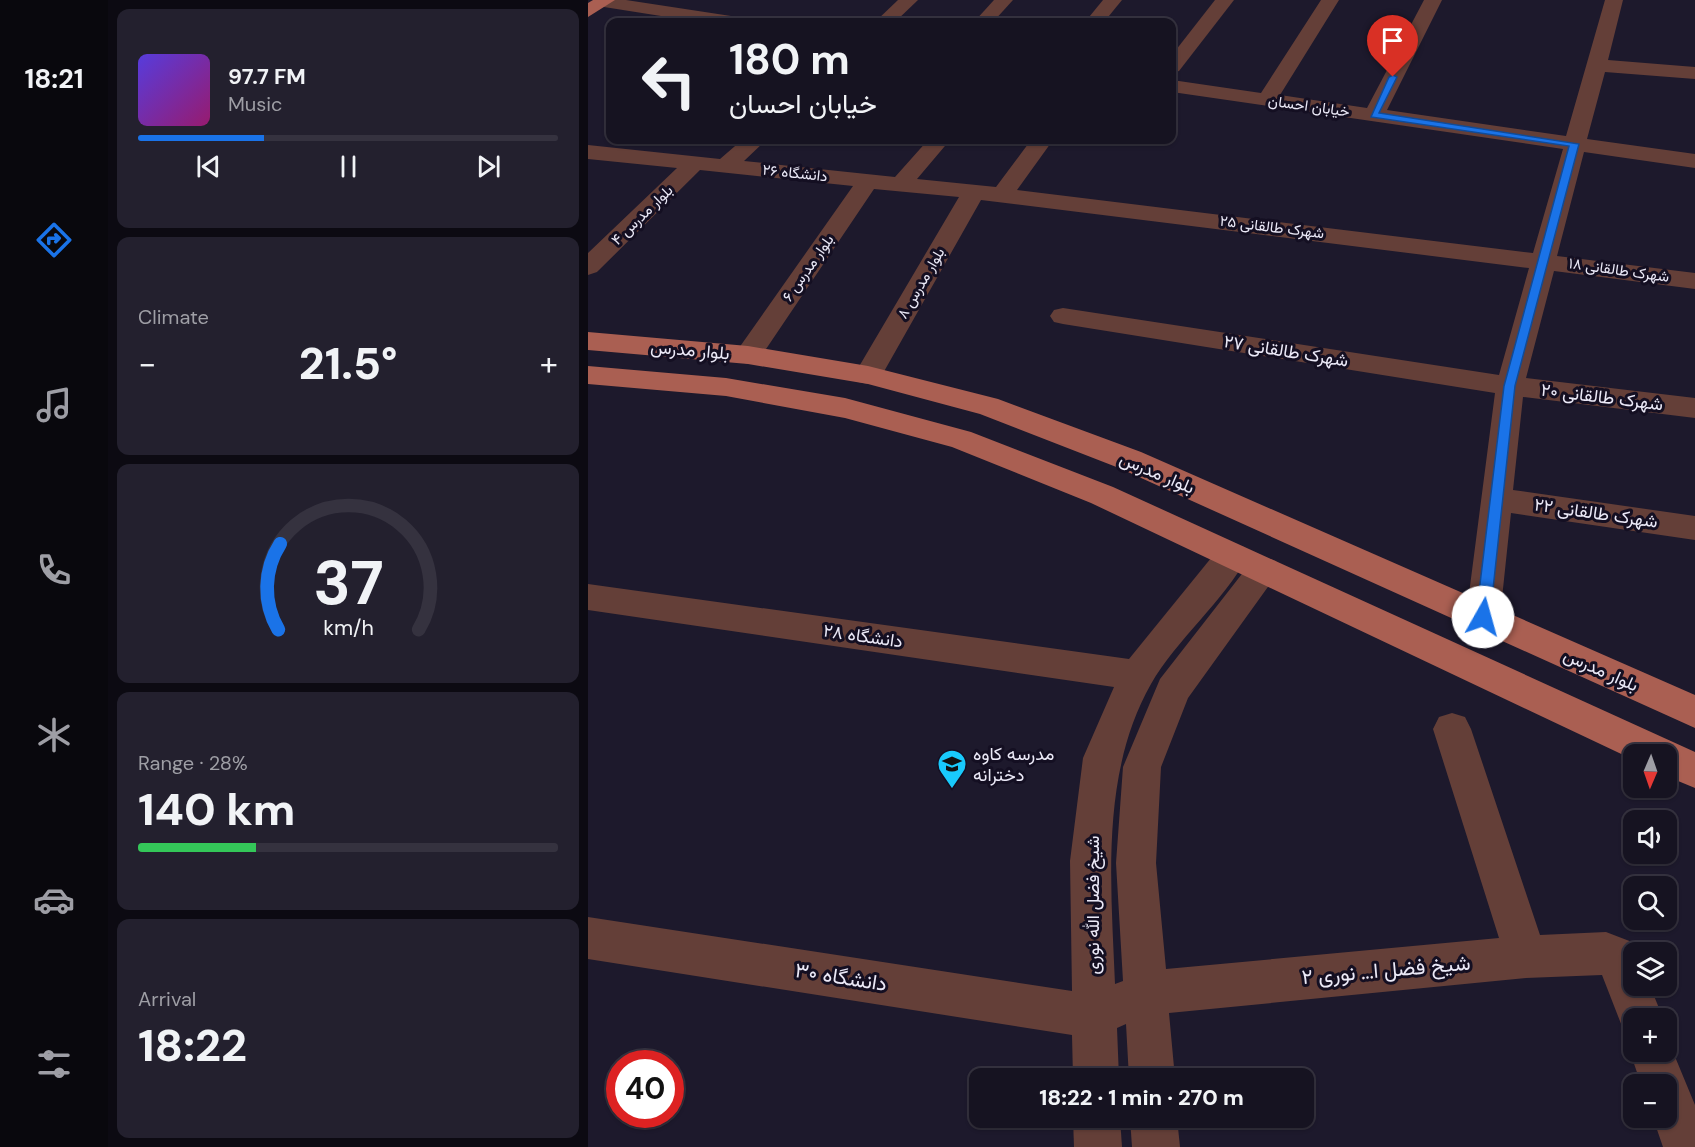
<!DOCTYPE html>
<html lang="en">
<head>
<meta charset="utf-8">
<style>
	body { margin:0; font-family:"DM Sans",Vazirmatn,sans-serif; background:#23202e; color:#f1f3f6; height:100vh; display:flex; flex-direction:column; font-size:22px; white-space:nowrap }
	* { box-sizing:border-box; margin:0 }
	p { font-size:20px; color:#9e9ea5 }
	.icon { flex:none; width:33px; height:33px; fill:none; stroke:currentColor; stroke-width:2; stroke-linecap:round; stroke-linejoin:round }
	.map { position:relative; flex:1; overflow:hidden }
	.sheet { display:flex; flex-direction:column; gap:9px; padding:9px; background:#0c0a12; width:480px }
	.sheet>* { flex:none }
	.hud { position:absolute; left:18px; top:18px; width:570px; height:126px; border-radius:12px; box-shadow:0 2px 4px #0004,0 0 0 2px #35323f; background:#161321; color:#f1f3f6; overflow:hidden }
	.needle { width:39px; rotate:182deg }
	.controls { position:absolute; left:1035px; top:744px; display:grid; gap:12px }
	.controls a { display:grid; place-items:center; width:54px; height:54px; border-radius:12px; background:#161321; box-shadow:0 2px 4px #0004,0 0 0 2px #35323f; font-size:30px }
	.speed { position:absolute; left:18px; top:1050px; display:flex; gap:12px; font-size:30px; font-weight:700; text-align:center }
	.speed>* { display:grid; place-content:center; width:78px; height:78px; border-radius:50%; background:#161321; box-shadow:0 2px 4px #0004,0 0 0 2px #35323f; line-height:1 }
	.speed .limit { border:9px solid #d22; background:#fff; color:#111 }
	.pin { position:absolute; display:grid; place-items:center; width:51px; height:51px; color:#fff; margin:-62px -26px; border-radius:50% 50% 50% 0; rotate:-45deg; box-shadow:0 0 6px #0007 }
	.pin .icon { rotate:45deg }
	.me { position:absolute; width:66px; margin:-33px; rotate:7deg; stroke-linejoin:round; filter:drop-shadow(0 0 4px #0008) }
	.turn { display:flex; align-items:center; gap:21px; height:126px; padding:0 24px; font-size:27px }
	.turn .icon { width:78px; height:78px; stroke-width:2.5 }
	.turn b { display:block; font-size:42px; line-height:51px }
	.big { font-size:45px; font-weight:800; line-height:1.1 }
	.sheet .widget { flex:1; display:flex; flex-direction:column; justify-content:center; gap:9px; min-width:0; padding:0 21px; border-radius:12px; background:#23202e }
	.sheet .dial { align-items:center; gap:0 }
	.dial svg { height:156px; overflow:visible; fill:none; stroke:#35323f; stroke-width:7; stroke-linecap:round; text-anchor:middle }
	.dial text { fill:#f1f3f6; stroke:none }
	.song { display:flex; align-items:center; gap:18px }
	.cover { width:72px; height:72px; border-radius:9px; background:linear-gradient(135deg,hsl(250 70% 55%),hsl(320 70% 35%)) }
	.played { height:6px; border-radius:3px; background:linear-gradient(90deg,#1a73e8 30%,#35323f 30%) }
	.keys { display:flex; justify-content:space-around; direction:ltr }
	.heat { display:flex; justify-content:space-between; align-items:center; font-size:33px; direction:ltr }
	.charge { height:9px; border-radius:4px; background:linear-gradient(90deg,#34c759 28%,#35323f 0) }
	.trip { position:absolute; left:381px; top:1068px; width:345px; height:60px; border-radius:12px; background:#161321; box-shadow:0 2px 4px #0004,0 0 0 2px #35323f; font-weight:800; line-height:60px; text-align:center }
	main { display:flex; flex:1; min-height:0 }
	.menu { display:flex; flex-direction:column; width:108px; justify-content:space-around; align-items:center; background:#09080d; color:#9e9ea5 }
	.menu .icon { width:42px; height:42px }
	.menu .selected { color:#1a73e8 }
	.menu b { font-size:27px; color:#f1f3f6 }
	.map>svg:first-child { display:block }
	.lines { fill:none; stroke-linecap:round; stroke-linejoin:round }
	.minor { fill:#643f38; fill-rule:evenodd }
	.major { fill:#aa5f52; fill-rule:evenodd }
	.route { fill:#1a73e8; stroke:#114b97; stroke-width:1.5 }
	.labels { text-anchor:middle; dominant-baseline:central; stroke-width:6; stroke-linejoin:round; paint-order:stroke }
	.far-street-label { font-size:15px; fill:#ebe9f7; stroke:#140f22 }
	.street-label { font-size:18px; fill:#ebe9f7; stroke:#140f22 }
	.poi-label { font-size:18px; fill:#ebe9f7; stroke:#140f22; text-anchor:start }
	.near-street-label { font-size:21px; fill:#ebe9f7; stroke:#140f22 }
</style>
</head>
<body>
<main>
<nav class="menu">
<b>18:21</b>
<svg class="icon selected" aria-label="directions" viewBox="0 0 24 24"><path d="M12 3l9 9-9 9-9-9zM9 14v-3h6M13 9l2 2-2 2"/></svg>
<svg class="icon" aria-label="music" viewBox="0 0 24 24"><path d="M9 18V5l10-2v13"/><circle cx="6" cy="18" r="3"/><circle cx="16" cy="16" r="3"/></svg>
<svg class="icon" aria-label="phone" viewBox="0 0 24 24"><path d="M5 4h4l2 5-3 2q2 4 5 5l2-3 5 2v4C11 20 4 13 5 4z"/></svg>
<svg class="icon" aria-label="climate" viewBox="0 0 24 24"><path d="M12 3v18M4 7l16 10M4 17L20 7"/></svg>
<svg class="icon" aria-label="car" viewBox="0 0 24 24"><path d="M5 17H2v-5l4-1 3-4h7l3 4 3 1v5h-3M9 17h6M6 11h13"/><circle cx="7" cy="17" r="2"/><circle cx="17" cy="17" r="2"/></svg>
<svg class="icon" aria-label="filters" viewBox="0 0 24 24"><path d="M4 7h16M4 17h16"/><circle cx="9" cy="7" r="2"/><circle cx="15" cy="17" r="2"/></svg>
</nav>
<section class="sheet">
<div class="widget">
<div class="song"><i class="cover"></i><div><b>97.7 FM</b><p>Music</p></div></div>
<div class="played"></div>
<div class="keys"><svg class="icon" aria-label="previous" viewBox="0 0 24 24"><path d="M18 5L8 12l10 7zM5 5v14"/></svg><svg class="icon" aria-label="pause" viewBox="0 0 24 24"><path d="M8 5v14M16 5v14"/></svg><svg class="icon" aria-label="next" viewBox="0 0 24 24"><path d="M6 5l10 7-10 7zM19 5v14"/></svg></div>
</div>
<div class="widget"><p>Climate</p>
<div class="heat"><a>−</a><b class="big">21.5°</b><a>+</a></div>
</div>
<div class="widget dial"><svg viewBox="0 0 100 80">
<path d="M14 69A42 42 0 1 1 86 69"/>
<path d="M14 69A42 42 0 0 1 15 25" stroke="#1a73e8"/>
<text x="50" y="56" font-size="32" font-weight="700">37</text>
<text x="50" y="72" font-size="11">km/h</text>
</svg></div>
<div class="widget"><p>Range · 28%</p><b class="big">140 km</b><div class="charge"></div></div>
<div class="widget"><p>Arrival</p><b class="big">18:22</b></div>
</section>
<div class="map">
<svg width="1107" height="1147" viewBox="0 0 1107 1147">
	<rect width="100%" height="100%" fill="#1d192c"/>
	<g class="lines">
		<g class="minor">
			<path d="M 8,0 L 38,0 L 143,16 L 152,22 L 111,22 L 16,7 L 10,6 Z"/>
			<path d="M 310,0 L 330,0 L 307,22 L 287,22 Z"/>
			<path d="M 406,0 L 425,0 L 405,22 L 386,22 Z"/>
			<path d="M 515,0 L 534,0 L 516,22 L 497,22 Z"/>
			<path d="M 627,0 L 646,0 L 591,71 L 584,73 L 584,55 Z"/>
			<path d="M 733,0 L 751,0 L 692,95 L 779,108 L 836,0 L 854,0 L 799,110 L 978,136 L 1017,0 L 1035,0 L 1020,60 L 1107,67 L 1107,79 L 1017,72 L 999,139 L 1107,154 L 1107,168 L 996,152 L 969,256 L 1107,273 L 1107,289 L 966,271 L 938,378 L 1107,398 L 1107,418 L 935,397 L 925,490 L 1107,516 L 1107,540 L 923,513 L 912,617 L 907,627 L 895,631 L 883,627 L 878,617 L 907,393 L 475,324 L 466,322 L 462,316 L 466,310 L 475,308 L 911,375 L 941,268 L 393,200 L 294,375 L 290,382 L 280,384 L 270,382 L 266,375 L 371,197 L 286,189 L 170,361 L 160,364 L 150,361 L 146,355 L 265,186 L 112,170 L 9,272 L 0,275 L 0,253 L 89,168 L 0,159 L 0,145 L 132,159 L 154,140 L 178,140 L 156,161 L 307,177 L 340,140 L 362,140 L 329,179 L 408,187 L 443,140 L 465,140 L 429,190 L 945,253 L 975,149 L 584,92 L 584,80 L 673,93 Z"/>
			<path d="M 644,543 L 656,547 L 660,556 C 636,601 588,640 563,684 C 512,774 523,885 527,984 L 535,981 L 528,863 L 535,767 L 572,679 L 664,561 L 676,557 L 688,561 L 692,570 L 600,698 L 573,767 L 568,863 L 578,969 L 911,938 L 845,729 L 851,717 L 864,713 L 877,717 L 883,729 L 952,935 L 1018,932 L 1044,942 L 1049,952 L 1046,952 L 1046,986 L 1062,986 L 1075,1018 L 1046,1018 L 1046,1037 L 1037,1034 L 1014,975 L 938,978 L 581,1013 L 587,1078 L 541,1078 L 538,1024 L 529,1028 L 531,1078 L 485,1078 L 484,1035 L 0,959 L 0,917 L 484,991 L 482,861 L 495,758 L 526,687 L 0,610 L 0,584 L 541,659 L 632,547 Z"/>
			<path d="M 1078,1035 L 1107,1105 L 1107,1147 L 1075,1147 L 1065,1118 L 1078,1118 L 1078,1084 L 1053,1084 L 1042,1052 L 1046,1044 L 1046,1052 L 1078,1052 Z"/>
			<path d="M 485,1118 L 532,1118 L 534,1147 L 486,1147 Z"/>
			<path d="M 542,1118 L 589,1118 L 592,1147 L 544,1147 Z"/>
		</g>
		<g class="major">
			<path d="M 5,0 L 27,0 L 0,17 L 0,3 Z"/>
			<path d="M 0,332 L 160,346 L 280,366 L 410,399 L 553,452 L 1107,695 L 1107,728 L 531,468 L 392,414 L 280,384 L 160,364 L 0,350 Z"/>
			<path d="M 0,366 L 138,378 L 257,398 L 383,432 L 525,487 L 1107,752 L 1107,788 L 1078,776 L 1078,754 L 1046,754 L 1046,760 L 503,503 L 364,447 L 257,418 L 138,396 L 0,384 Z"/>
		</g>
	</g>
	<path class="route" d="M 805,75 L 809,77 L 791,113 L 991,144 L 927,386 L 902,617 L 895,623 L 888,617 L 916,386 L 981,146 L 783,117 L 801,77 Z"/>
	<defs>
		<g id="school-pin" transform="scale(1.5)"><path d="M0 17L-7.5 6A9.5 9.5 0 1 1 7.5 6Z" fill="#19cafc" stroke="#140f22"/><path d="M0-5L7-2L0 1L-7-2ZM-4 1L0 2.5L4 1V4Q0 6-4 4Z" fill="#111"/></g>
	</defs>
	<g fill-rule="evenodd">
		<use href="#school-pin" x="364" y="764"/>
	</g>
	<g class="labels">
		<g class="far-street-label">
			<text transform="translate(721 106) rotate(8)">خیابان احسان</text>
			<text transform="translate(207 173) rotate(6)">دانشگاه ۲۶</text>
			<text transform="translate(54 215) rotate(-44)">بلوار مدرس ۴</text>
			<text transform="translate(684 227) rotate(7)">شهرک طالقانی ۲۵</text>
			<text transform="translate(220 268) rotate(-55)">بلوار مدرس ۶</text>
			<text transform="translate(1031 270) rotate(8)">شهرک طالقانی ۱۸</text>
			<text transform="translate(333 283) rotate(-60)">بلوار مدرس ۸</text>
		</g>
		<g class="street-label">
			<text transform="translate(102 350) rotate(5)">بلوار مدرس</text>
			<text transform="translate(698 351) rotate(9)">شهرک طالقانی ۲۷</text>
			<text transform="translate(1014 397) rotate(7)">شهرک طالقانی ۲۰</text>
			<text transform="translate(569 473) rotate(23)">بلوار مدرس</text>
			<text transform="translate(1008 513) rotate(8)">شهرک طالقانی ۲۲</text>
			<text transform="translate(275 636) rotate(8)">دانشگاه ۲۸</text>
			<text transform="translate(1013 670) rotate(24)">بلوار مدرس</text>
			<text transform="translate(505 905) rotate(-90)">شیخ فضل الله نوری</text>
		</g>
		<g class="poi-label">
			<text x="385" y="754">مدرسه کاوه<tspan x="385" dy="21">دخترانه</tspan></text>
		</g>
		<g class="near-street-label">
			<text transform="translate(798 970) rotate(-5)">شیخ فضل ا... نوری ۲</text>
			<text transform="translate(253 977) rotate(9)">دانشگاه ۳۰</text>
		</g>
	</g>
</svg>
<div class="controls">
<a><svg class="needle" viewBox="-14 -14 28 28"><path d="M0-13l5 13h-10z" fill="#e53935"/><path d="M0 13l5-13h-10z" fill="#9e9ea5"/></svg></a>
<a><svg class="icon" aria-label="sound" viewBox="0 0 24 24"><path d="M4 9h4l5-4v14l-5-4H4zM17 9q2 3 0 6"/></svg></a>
<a><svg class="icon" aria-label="search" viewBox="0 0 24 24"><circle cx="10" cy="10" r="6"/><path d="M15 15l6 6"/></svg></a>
<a><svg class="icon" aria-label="layers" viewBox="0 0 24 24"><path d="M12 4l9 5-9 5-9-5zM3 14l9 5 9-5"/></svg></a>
<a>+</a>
<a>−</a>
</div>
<div class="speed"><div class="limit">40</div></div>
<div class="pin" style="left:805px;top:77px;background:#d93025"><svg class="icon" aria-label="arrive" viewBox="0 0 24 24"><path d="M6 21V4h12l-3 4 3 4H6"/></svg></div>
<svg class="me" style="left:895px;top:617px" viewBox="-20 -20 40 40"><circle r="19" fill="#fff"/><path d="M0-13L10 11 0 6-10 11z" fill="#1a73e8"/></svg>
<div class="trip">18:22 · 1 min · 270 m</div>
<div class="hud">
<div class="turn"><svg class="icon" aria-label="left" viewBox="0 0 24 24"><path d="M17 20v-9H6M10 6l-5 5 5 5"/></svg><div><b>180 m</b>خیابان احسان</div></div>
</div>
</div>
</main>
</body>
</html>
